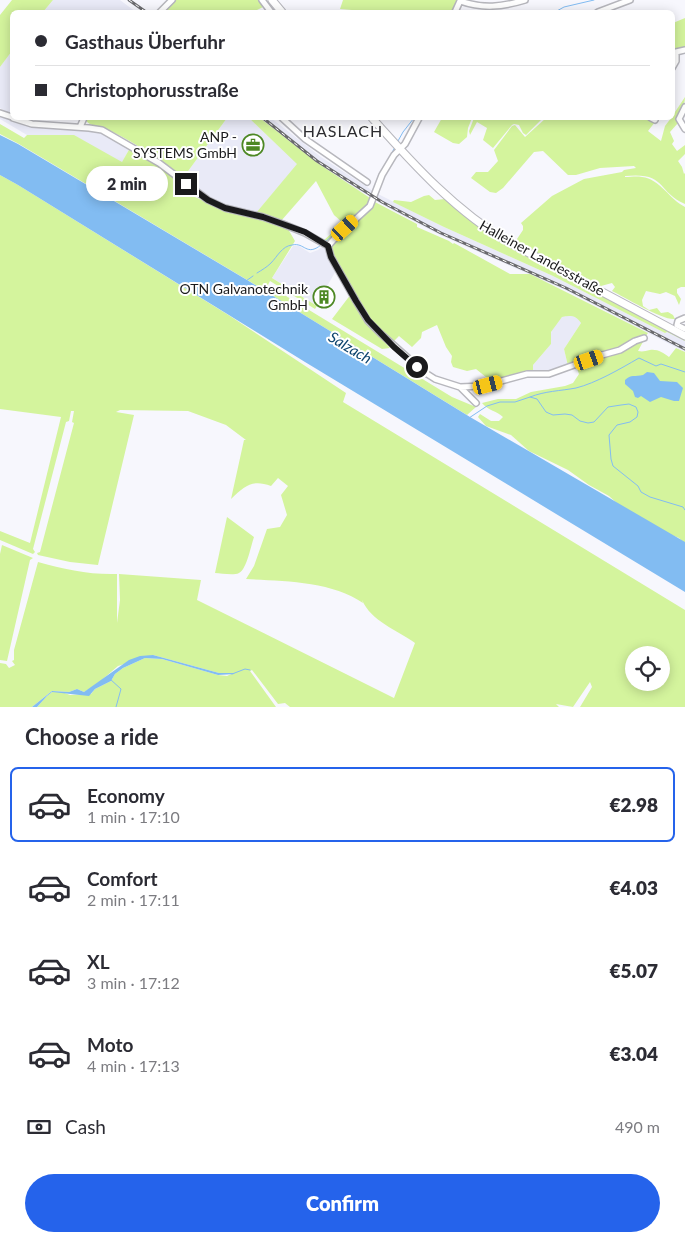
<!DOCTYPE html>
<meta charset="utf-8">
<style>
body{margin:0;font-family:Lato,sans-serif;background:#f7f7f7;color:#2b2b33;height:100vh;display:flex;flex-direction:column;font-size:19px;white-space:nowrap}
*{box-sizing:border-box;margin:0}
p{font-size:16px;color:#7c7c81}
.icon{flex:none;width:28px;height:28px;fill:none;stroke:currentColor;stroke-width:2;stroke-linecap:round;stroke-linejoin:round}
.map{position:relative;height:707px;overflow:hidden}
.drawer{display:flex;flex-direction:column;background:#fff;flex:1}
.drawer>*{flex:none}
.top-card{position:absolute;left:10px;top:10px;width:665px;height:110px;border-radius:8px;box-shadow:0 2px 12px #0003;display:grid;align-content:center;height:110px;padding:0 25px;background:#fff}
.buttons{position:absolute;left:625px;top:646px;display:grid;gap:10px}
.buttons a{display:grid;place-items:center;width:45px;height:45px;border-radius:50%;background:#fff;box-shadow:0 2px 12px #0003;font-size:25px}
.end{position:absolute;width:22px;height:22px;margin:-11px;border:6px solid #1a1a1c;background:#fff;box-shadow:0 0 0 2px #fff}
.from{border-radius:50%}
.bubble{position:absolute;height:35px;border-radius:18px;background:#fff;box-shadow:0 2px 12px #0003;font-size:16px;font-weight:800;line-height:35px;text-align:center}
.car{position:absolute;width:15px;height:30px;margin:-15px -8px;border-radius:6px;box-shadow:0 0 4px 1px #0007;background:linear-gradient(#f5c518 24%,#345 0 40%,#f5c518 0 76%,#345 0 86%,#f5c518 0)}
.top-card b{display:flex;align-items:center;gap:18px;height:48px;font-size:19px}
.top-card b+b{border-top:1px solid #e1e1e2}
.top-card i{width:12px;height:12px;background:#2b2b33}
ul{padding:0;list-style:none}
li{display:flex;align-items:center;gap:15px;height:75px;margin:0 10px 8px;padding:0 15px;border:2px solid transparent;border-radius:8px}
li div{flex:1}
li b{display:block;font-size:19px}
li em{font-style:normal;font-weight:800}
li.active{border-color:#2563eb}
li>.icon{width:45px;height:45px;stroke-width:1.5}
h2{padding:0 25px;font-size:22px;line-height:60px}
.pay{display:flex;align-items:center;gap:12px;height:55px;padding:0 25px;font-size:19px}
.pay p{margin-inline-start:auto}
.primary-button{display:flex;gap:10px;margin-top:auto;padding:10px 25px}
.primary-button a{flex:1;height:58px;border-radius:30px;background:#2563eb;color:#fff;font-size:20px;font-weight:800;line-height:58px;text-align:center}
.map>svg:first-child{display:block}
</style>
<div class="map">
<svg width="685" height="707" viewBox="0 0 685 707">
<rect width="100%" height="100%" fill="#f7f7fd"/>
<path fill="#e9eaf7" d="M53 0H120L136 12H43Z
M12 51V115L0 108V67Z
M0 115 31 126 97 131 130 148 110 184 67 135H27L0 119Z
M227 118H249L298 164 256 213 222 204 203 195 183 178Z
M260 118H271L321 157 376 193 444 227 553 276 665 333 667 332 685 341V352L565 290 440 235 392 210 332 174Z
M293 246H299L310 253 318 250 323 246 337 269 316 305 272 278Z
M571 315 579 319 581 323 564 349 568 366 548 373H533V365L551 344 550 338 552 329 562 317Z"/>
<path fill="#d4f49d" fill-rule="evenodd" d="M12 0H53L43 12H12V51L0 67V15Z
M176 0H258L263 7 253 12H165Z
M343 0H459L454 12H361L364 11 340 9Z
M685 18V48L674 50 675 62 673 67V23Z
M685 97C685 108 678 112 678 123L670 132 674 141 672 144 677 151 685 145V154L678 161 682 167 684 174 685 173V204C656 191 667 172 625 176V177C631 177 636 176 642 177 660 179 669 199 685 207V287H681L677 289V293L681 299 679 305 675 296 666 292 660 294 646 291 642 300 643 306 649 310 657 308 661 313 668 312 673 315 675 319C664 321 624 297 612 291L615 287 612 283 601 286 517 242V239L523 230V226L521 223 552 196 584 179 622 172 624 170 636 168 634 166 600 168 576 175H568L543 151 534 152 503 188 496 193 490 192 471 178 476 172H488L498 161 494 150 512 126 515 125 525 137 546 118H649L655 122 648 131 661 141 665 126 671 118H672L673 115Z
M87 118H227L183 178C162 162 132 140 108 130 100 126 92 127 86 121Z
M249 118H260L316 162 370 198C364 214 340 231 327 243L323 241 343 223 334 215 316 181 281 221 256 213 297 164Z
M442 118H472L468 128 467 137 459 144 453 143 434 132Z
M474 118H543L526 135 523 133 519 125 514 124 512 125 493 148 483 140 487 128 477 122 470 135 469 131Z
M0 124 24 138 27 135H74L122 162 130 148 169 174 195 197 224 210 263 219 288 229 295 241 272 278 317 306 315 309 270 281 268 285 452 397 476 407 467 415 244 278 19 144 0 134Z
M0 175 18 185 230 316 346 393 343 402 685 610V707H580L592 687 590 682 573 707 556 704 559 707H290L285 703 278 704 252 670 250 671 276 707H37L47 696 52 692H62L70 695 91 694 95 689 111 681 115 674 123 668 145 658 162 659 218 675 227 676 233 673H219L153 655 118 666 96 685 84 692 77 689 69 692 52 691 32 707H0V663L6 664 9 668 15 665 12 661 14 660V650L38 562C64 569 90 575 117 574V623L120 600 119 574 201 580 197 600 394 698 415 643C397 630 371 621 362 600L363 603C332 581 283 581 246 579L254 566 267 529 280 527 287 515 281 495 288 486 278 478 271 486C252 479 245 486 231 499L244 440H246L226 425 188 411 120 410 116 412 134 415 98 565 70 562 38 555 37 553 40 552 74 423 72 422 74 411H71L69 421 66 422 33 549 35 552 33 554 0 540V531L30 543 61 417 0 409ZM634 655H661V682H634Z
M429 195 435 200 445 199 470 220 685 339V341L667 332 665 333 553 276 444 227 393 202 394 200 411 202 424 196Z
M373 201 417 224V227L449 241 453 244 454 243 510 274H530L648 333 645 337 620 349 568 366 564 349 581 323C576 315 570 315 562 317L551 332V344L533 365V373L492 382 476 369 467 371 453 367 451 362 452 356 446 347 437 325 422 332 421 338 412 347 399 336 392 343 379 330 360 306 330 248 331 246Z
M351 294 366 320 390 348 382 349 332 319Z
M645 338 638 351C643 352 645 351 650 350 658 349 663 353 669 357L676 348 685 352V544L679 538 669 534 619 505 609 496 589 485 568 470 529 451 511 435 486 426 478 417 480 414 491 421H499L503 417C497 411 487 410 482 403L498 399H516L531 392 565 386 573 383 579 374 576 366Z
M227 517 254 537C251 545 247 569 239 573 233 576 221 573 215 573Z
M2 545 33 558 30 560 7 661 0 660V554Z"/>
<path fill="#82bcf2" d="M0 135 18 144 247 280 470 417 685 542V592L305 362 18 185 0 175Z
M647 372 654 373 660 381 677 382 683 388 679 401H674L661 397 650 402 641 396 638 398 635 397 633 391 625 384V380C631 374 635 377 643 375Z
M153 655 219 673H233L235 674 218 675 162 659 145 658 123 668 115 674 111 681 95 689 89 696 52 692 47 696 37 707H32L52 691 69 692 77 689 84 692 129 660 140 656Z"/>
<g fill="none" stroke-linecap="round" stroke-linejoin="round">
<path stroke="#82bcf2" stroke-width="1" d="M555 12 564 7 594 0
M398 141 403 132 414 118
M385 166 395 147
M371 197 379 176
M356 214 361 210
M325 242 354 217
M257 273C262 270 267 267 271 263 277 257 282 246 292 245 305 242 306 257 321 245
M246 281 253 276
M530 397C545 391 560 391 576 388 596 383 620 369 639 358L656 366 661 364 685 372
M469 418 487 406 500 402H515L530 397 537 399 546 412 553 415 565 414 572 415 580 421 588 423 594 422 608 407 621 405 629 404 636 407 638 412 637 417 630 422 617 425 609 435 611 459 613 466 638 486 641 492 650 497 683 507 685 510
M232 674 245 669 250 670
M110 679 121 689 116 707"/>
<g stroke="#b7b7bd" stroke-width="8">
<path id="minor" d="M262 0 271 12
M160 12 172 0
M455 12 460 1C483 9 502 7 525 0
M598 12 630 0
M672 68 676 61V52L685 50
M685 107 679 119 685 129
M0 113 12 117
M13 118 32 124 89 128 102 130 159 163 208 200 225 208 263 217 283 224 305 233 328 246
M282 118 305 139 367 182
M651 118 655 120
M80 127 84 118
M328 246 331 257 356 301 368 321 380 333 424 372 435 379 460 387 476 403
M328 246 336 237 370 206 382 175 394 155 405 144 419 118
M685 318 678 321 677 325 685 329
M460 387 483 386 527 374H549L602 355 620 350 635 341 644 338"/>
</g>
<g stroke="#b7b7bd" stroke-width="9">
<path id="secondary" d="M272 0 282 12
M372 118C413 164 457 213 512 244L685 336"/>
</g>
<use href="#minor" stroke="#fff" stroke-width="5"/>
<use href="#secondary" stroke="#fff" stroke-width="7"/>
<g stroke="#6b6b6e" stroke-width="3">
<path id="rail" d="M129 0 146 12
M263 118 317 161 382 202 441 233 566 288 685 349"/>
</g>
<use href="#rail" stroke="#fff" stroke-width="1" stroke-dasharray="4" stroke-linecap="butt"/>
</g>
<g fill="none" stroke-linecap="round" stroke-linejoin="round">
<path stroke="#1a1a1c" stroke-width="6" d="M186 184 208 200 225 208 263 217 305 232 328 246 331 257 356 301 368 320 394 347 417 367"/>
</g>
<defs>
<g id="office-ring" transform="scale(1.125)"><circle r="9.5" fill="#fff" stroke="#4d8824" stroke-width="1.5"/><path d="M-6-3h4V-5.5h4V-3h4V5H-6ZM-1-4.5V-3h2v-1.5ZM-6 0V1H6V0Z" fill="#4d8824"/></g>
<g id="building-ring" transform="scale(1.125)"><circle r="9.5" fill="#fff" stroke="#4d8824" stroke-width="1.5"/><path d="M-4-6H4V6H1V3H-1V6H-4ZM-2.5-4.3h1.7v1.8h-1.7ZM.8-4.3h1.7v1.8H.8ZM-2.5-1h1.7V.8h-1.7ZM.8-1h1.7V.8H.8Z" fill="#4d8824"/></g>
</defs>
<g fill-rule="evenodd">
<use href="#office-ring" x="253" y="145"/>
<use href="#building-ring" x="324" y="297"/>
</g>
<g text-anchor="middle" stroke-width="4" stroke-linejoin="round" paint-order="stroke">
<g font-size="14" fill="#1a1a1c" stroke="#fff" text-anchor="end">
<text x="237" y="142">ANP -<tspan x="237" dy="16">SYSTEMS GmbH</tspan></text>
<text x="308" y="294">OTN Galvanotechnik<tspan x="308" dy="16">GmbH</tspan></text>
</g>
<g font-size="14" fill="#1a1a1c" stroke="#fff">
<text transform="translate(542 258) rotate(29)" y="5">Halleiner Landesstraße</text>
</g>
<g font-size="15" font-style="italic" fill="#0c436e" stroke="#fff">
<text transform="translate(350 348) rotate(31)" y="5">Salzach</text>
</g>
<g font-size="16" letter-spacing="1" fill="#2d2d31" stroke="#fff">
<text x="343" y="137">HASLACH</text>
</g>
</g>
</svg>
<div class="buttons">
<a><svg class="icon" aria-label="locate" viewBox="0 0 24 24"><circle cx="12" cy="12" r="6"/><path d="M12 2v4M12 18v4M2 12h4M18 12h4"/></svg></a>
</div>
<i class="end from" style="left:417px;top:367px"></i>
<i class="end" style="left:186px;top:184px"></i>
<div class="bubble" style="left:86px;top:166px;width:82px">2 min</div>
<i class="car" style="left:345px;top:228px;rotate:48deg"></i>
<i class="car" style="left:589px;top:360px;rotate:71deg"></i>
<i class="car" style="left:488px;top:385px;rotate:76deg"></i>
<div class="top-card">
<b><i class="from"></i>Gasthaus Überfuhr</b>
<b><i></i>Christophorusstraße</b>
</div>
</div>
<section class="drawer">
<h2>Choose a ride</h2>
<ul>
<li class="active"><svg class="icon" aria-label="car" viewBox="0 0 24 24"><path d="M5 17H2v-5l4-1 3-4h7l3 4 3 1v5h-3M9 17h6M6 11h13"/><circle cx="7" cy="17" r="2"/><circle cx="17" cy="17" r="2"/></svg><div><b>Economy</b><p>1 min · 17:10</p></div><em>€2.98</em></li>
<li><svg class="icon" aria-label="car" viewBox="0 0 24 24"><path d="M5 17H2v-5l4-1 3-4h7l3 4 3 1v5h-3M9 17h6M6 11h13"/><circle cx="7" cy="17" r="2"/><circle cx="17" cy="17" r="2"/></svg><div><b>Comfort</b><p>2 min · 17:11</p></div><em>€4.03</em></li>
<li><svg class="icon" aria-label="car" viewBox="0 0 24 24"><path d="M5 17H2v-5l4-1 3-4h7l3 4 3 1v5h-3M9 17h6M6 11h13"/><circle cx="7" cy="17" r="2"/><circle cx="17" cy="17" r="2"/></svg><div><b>XL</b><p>3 min · 17:12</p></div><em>€5.07</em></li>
<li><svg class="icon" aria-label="car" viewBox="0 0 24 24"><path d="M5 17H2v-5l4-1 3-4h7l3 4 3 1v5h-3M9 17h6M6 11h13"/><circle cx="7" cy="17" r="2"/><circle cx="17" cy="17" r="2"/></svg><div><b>Moto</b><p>4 min · 17:13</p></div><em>€3.04</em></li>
</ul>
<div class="pay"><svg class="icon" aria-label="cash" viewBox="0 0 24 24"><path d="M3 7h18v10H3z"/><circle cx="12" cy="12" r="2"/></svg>Cash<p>490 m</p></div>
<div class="primary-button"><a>Confirm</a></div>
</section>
